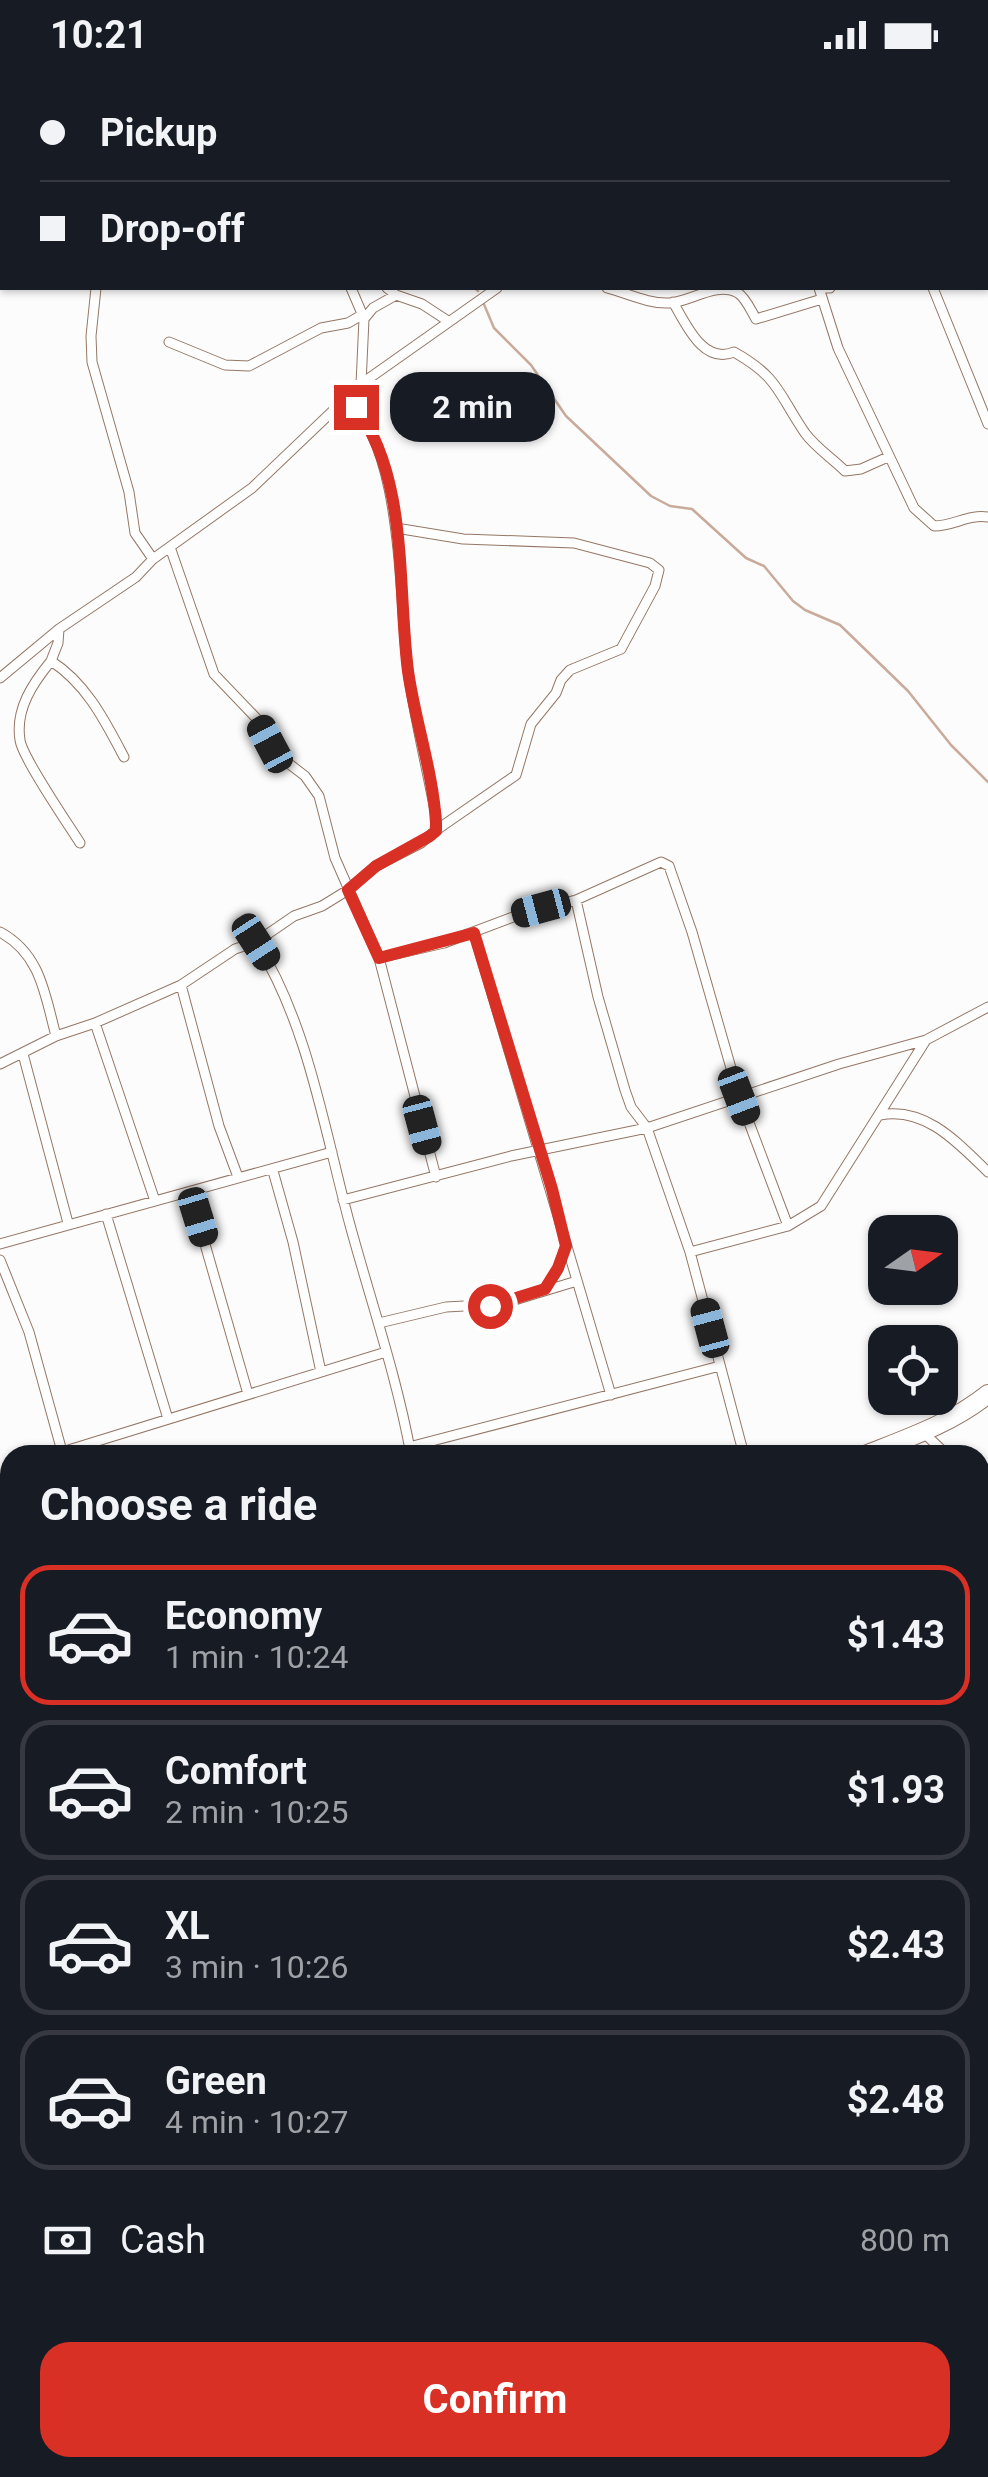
<!DOCTYPE html>
<meta charset="utf-8">
<style>
body{margin:0;font-family:Roboto,sans-serif;background:#242831;color:#f1f3f6;height:100vh;display:flex;flex-direction:column;font-size:38px;white-space:nowrap}
*{box-sizing:border-box;margin:0}
p{font-size:32px;color:#9ea1a6}
.icon{flex:none;width:55px;height:55px;fill:none;stroke:currentColor;stroke-width:2;stroke-linecap:round;stroke-linejoin:round}
.map{position:relative;flex:1;overflow:hidden}
.drawer{position:absolute;left:0px;top:1375px;width:990px;height:1032px;display:flex;flex-direction:column;background:#171b24;border-radius:30px 30px 0 0;box-shadow:0 2px 8px #0004}
.drawer>*{flex:none}
.hud{position:absolute;left:0px;top:0px;width:990px;height:220px;box-shadow:0 2px 8px #0004;display:grid;align-content:center;height:220px;padding:0 40px;background:#171b24}
.needle{width:65px;rotate:76deg}
.fabs{position:absolute;left:868px;top:1145px;display:grid;gap:20px}
.fabs a{display:grid;place-items:center;width:90px;height:90px;border-radius:20px;background:#171b24;box-shadow:0 2px 8px #0004;font-size:50px}
.end{position:absolute;width:45px;height:45px;margin:-22px;border:12px solid #d93025;background:#fff;box-shadow:0 0 0 5px #fff}
.from{border-radius:50%}
.bubble{position:absolute;height:70px;border-radius:30px;background:#171b24;box-shadow:0 2px 8px #0004;font-size:32px;font-weight:700;line-height:70px;text-align:center}
.car{position:absolute;width:30px;height:60px;margin:-30px -15px;border-radius:12px;box-shadow:0 0 8px 2px #0007;background:linear-gradient(#222 24%,#8ab4d8 0 40%,#222 0 76%,#8ab4d8 0 86%,#222 0)}
.hud b{display:flex;align-items:center;gap:35px;height:95px;font-size:38px}
.hud b+b{border-top:2px solid #363941}
.hud i{width:25px;height:25px;background:#f1f3f6}
ul{padding:0;list-style:none}
li{display:flex;align-items:center;gap:30px;height:140px;margin:0 20px 15px;padding:0 20px;border:5px solid #363941;border-radius:30px}
li div{flex:1}
li b{display:block;font-size:38px}
li em{font-style:normal;font-weight:700}
li.current{border-color:#d93025}
li>.icon{width:90px;height:90px;stroke-width:1.5}
h2{padding:0 40px;font-size:45px;line-height:120px}
.pay{display:flex;align-items:center;gap:25px;height:110px;padding:0 40px;font-size:38px}
.pay p{margin-inline-start:auto}
.primary-button{display:flex;gap:20px;margin-top:auto;padding:20px 40px}
.primary-button a{flex:1;height:115px;border-radius:30px;background:#d93025;color:#fff;font-size:40px;font-weight:700;line-height:115px;text-align:center}
.status{display:flex;justify-content:space-between;align-items:center;height:70px;padding:0 50px;background:#171b24;direction:ltr}
.status svg{height:28px;fill:currentColor}
.map>svg:first-child{display:block}
</style>
<div class="status"><b>10:21</b><svg viewBox="0 0 49 12"><path d="M0 12V9h3v3zM5 12V6h3v6zM10 12V3h3v9zM15 12V0h3v12zM26 1h20v11H26zM47 4h2v5h-2z"/></svg></div>
<div class="map">
<svg width="988" height="2407" viewBox="0 0 988 2407">
<rect width="100%" height="100%" fill="#fcfcfc"/>
<path fill="#fcece2" d="M3 1659 10 1688V1786L0 1788V1660Z"/>
<path fill="#dfc1af" d="M0 2240H10V2327H0Z"/>
<g fill="none" stroke-linecap="round" stroke-linejoin="round">
<path stroke="#c8ab9a" stroke-width="2.5" d="M0 49 2 48
M475 218 478 221
M483 232 494 258 531 295 566 346 651 426 670 436 692 439 746 488 764 496 793 531 805 540 840 555 908 621 951 675 988 712"/>
<g stroke="#957765" stroke-width="11">
<path id="street" d="M602 0 603 2
M731 0V2
M967 0 968 2
M401 2 403 0
M768 2 772 0
M988 35V36
M0 153 2 152
M96 218 91 266 92 292 129 422 135 463 153 489
M351 218 363 246
M387 218 396 225 422 234 448 251
M607 218C627 223 648 234 669 233 690 232 717 211 738 223 746 228 751 241 756 249L822 229
M819 218 838 278 914 438 934 456C954 456 968 444 988 447
M826 218H830
M933 218 988 354
M673 232C686 254 703 295 734 282 780 308 778 324 805 363 816 378 832 388 845 401L861 399 888 387
M169 272 225 295 249 296 321 258 348 253 362 245
M361 314 364 249 373 238 396 225
M396 458 463 469 574 473 650 493 659 500 655 516 621 579 570 600 561 610 556 623 531 654 516 705 435 761
M170 477 214 604 258 650 275 683 305 706 319 726 335 788 379 888 436 1107
M59 559 58 573 51 591C86 613 105 651 124 687
M51 591C33 613 15 639 20 670 22 687 68 754 80 773
M0 608 59 559 136 507 153 489 252 418 361 314 497 218
M576 830 598 927 625 1020 631 1037 647 1058 690 1182
M0 862C41 884 45 925 56 966
M474 863 611 1325
M256 872C308 953 325 1063 350 1155 371 1232 397 1307 411 1385
M379 888 444 873 521 844 576 830 661 792 669 796 692 862 739 1026 788 1156
M181 915 219 1056 238 1107
M95 953 155 1131
M23 984 68 1153
M0 994 56 966 95 953 181 915 235 879 256 872 294 846 322 836 348 820 376 796 421 773 435 761 436 746C427 698 415 650 408 601 399 535 404 368 344 330
M880 1045C925 1036 958 1073 988 1102
M273 1101 293 1172 321 1302
M190 1122 248 1324
M343 1130 511 1086 647 1058 839 994 926 970 988 937
M106 1144 168 1349
M0 1174 332 1082
M0 1190 29 1262 63 1385
M546 1218 558 1199 565 1178
M379 1253 446 1237 501 1234 577 1211
M924 1363 947 1385
M409 1377 720 1296
M62 1382 386 1282
M744 1385 690 1182 788 1156 821 1136 926 970
M980 1413 988 1419
M0 1520 10 1552
M0 1647 10 1683
M980 1665 988 1667
M980 1943 988 1949
M980 2233 988 2218
M436 2398H445
M954 2398 958 2407
M415 2407 419 2398"/>
</g>
<g stroke="#957765" stroke-width="16">
<path id="secondary" d="M207 2398 208 2407"/>
</g>
<g stroke="#957765" stroke-width="20">
<path id="highway" d="M865 1385C908 1368 952 1353 988 1324
M0 1635 10 1633"/>
</g>
<use href="#street" stroke="#fff" stroke-width="9"/>
<use href="#secondary" stroke="#fff" stroke-width="14"/>
<use href="#highway" stroke="#fff" stroke-width="18"/>
</g>
<g fill="none" stroke-linecap="round" stroke-linejoin="round">
<path stroke="#d93025" stroke-width="12" d="M356 337C409 410 397 516 408 601 415 651 433 702 436 753V761L430 766 376 796 348 820 379 888 474 863 552 1119 566 1176 558 1198 545 1219 490 1236"/>
</g>
</svg>
<div class="fabs">
<a><svg class="needle" viewBox="-14 -14 28 28"><path d="M0-13l5 13h-10z" fill="#e53935"/><path d="M0 13l5-13h-10z" fill="#9ea1a6"/></svg></a>
<a><svg class="icon" aria-label="locate" viewBox="0 0 24 24"><circle cx="12" cy="12" r="6"/><path d="M12 2v4M12 18v4M2 12h4M18 12h4"/></svg></a>
</div>
<i class="end from" style="left:490px;top:1236px"></i>
<i class="end" style="left:356px;top:337px"></i>
<div class="bubble" style="left:390px;top:302px;width:165px">2 min</div>
<i class="car" style="left:270px;top:674px;rotate:332deg"></i>
<i class="car" style="left:541px;top:838px;rotate:255deg"></i>
<i class="car" style="left:256px;top:872px;rotate:147deg"></i>
<i class="car" style="left:739px;top:1026px;rotate:159deg"></i>
<i class="car" style="left:422px;top:1055px;rotate:165deg"></i>
<i class="car" style="left:198px;top:1147px;rotate:163deg"></i>
<i class="car" style="left:710px;top:1258px;rotate:345deg"></i>
<div class="hud">
<b><i class="from"></i>Pickup</b>
<b><i></i>Drop-off</b>
</div>
<section class="drawer">
<h2>Choose a ride</h2>
<ul>
<li class="current"><svg class="icon" aria-label="car" viewBox="0 0 24 24"><path d="M5 17H2v-5l4-1 3-4h7l3 4 3 1v5h-3M9 17h6M6 11h13"/><circle cx="7" cy="17" r="2"/><circle cx="17" cy="17" r="2"/></svg><div><b>Economy</b><p>1 min · 10:24</p></div><em>$1.43</em></li>
<li><svg class="icon" aria-label="car" viewBox="0 0 24 24"><path d="M5 17H2v-5l4-1 3-4h7l3 4 3 1v5h-3M9 17h6M6 11h13"/><circle cx="7" cy="17" r="2"/><circle cx="17" cy="17" r="2"/></svg><div><b>Comfort</b><p>2 min · 10:25</p></div><em>$1.93</em></li>
<li><svg class="icon" aria-label="car" viewBox="0 0 24 24"><path d="M5 17H2v-5l4-1 3-4h7l3 4 3 1v5h-3M9 17h6M6 11h13"/><circle cx="7" cy="17" r="2"/><circle cx="17" cy="17" r="2"/></svg><div><b>XL</b><p>3 min · 10:26</p></div><em>$2.43</em></li>
<li><svg class="icon" aria-label="car" viewBox="0 0 24 24"><path d="M5 17H2v-5l4-1 3-4h7l3 4 3 1v5h-3M9 17h6M6 11h13"/><circle cx="7" cy="17" r="2"/><circle cx="17" cy="17" r="2"/></svg><div><b>Green</b><p>4 min · 10:27</p></div><em>$2.48</em></li>
</ul>
<div class="pay"><svg class="icon" aria-label="cash" viewBox="0 0 24 24"><path d="M3 7h18v10H3z"/><circle cx="12" cy="12" r="2"/></svg>Cash<p>800 m</p></div>
<div class="primary-button"><a>Confirm</a></div>
</section>
</div>
